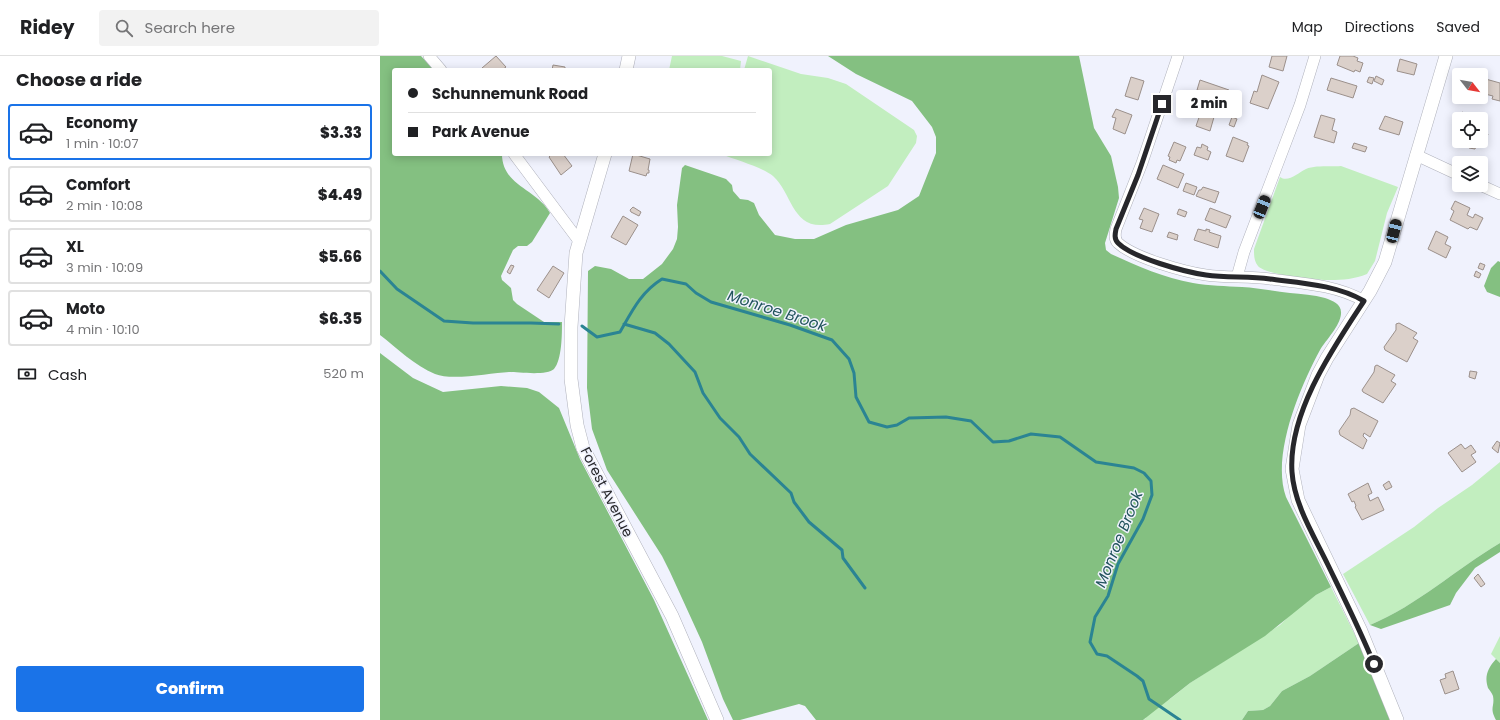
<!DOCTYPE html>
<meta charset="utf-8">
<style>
body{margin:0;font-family:Poppins,sans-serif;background:#f2f2f2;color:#202124;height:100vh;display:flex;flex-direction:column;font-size:15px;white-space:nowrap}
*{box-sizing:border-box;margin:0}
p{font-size:13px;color:#757577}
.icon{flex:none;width:22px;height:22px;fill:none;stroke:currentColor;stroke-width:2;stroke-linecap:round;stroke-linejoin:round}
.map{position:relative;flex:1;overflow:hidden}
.drawer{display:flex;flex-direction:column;background:#fff;width:380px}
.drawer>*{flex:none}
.guide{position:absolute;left:12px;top:12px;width:380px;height:88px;border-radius:4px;box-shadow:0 2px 10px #0003;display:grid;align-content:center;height:88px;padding:0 16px;background:#fff}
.needle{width:26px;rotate:121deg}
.tools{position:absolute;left:1072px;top:12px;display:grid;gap:8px}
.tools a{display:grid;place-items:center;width:36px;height:36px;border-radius:4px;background:#fff;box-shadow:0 2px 10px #0003;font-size:20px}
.end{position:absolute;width:18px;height:18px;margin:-9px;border:5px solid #27272b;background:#fff;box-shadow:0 0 0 2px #fff}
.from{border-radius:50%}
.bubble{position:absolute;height:28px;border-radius:4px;background:#fff;box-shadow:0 2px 10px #0003;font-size:13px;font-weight:800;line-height:28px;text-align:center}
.car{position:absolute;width:12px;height:24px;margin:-12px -6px;border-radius:5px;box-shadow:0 0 3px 1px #0007;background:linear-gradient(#222 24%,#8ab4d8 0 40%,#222 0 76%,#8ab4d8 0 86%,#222 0)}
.guide b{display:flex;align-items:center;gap:14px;height:38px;font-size:15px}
.guide b+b{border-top:1px solid #e0e0e0}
.guide i{width:10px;height:10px;background:#202124}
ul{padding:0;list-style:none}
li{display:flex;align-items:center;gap:12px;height:56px;margin:0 8px 6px;padding:0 8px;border:2px solid #e0e0e0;border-radius:4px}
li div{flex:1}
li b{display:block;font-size:15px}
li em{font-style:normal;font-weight:800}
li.active{border-color:#1a73e8}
li>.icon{width:36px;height:36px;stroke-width:1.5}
h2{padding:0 16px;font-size:18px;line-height:48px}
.pay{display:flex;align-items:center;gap:10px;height:44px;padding:0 16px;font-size:15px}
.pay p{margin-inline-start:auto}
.cta{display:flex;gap:8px;margin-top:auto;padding:8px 16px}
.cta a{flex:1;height:46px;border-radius:4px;background:#1a73e8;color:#fff;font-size:16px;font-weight:800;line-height:46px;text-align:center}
header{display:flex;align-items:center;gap:24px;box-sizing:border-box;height:56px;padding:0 20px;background:#fff;border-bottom:1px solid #e0e0e0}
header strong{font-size:19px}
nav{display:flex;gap:22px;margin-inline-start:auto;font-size:14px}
.search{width:280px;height:36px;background:#f2f2f2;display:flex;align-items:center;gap:10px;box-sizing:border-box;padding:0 14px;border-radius:4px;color:#757577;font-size:15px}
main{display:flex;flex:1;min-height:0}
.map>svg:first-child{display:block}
</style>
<header>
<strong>Ridey</strong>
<div class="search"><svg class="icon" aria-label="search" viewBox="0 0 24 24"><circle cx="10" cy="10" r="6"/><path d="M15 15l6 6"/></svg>Search here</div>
<nav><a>Map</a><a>Directions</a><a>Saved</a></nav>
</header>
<main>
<section class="drawer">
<h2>Choose a ride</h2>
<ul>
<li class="active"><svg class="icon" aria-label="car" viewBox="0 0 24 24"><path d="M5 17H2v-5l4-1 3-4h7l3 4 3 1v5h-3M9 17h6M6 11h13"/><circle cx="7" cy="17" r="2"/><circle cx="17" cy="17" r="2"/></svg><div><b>Economy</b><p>1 min · 10:07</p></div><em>$3.33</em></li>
<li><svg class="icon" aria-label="car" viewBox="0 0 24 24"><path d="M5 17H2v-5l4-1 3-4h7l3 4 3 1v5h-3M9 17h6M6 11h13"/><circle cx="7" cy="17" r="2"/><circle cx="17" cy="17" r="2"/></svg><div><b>Comfort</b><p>2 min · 10:08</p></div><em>$4.49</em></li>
<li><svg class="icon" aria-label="car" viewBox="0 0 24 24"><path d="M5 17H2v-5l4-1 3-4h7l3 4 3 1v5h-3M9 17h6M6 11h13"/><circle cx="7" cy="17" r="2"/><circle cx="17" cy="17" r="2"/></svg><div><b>XL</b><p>3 min · 10:09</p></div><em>$5.66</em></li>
<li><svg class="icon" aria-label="car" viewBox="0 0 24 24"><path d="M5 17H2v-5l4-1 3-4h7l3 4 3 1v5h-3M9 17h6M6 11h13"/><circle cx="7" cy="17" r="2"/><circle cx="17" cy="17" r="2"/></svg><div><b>Moto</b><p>4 min · 10:10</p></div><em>$6.35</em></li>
</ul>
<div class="pay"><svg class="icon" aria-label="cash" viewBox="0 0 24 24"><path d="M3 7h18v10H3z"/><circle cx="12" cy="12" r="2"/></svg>Cash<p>520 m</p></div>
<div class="cta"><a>Confirm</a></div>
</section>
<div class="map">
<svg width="1120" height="664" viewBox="0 0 1120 664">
<rect width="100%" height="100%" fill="#f0f2fd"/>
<path fill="#c2eebf" d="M292 0H342L361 5 360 14H289Z
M368 0 421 18 448 22 466 28 534 74 537 80 536 87 508 130 450 168C412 176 413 138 393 120 382 111 356 104 341 98H390V14H364Z
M961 110 1018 131 1007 157 995 205 987 218C975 223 963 224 950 224 938 225 886 219 878 210 874 205 874 200 874 193L900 121C908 127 918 117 926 113 935 109 951 111 961 110Z
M1120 406V487C1076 513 1038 549 990 569L963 518 1034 471 1058 452 1092 429Z
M951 531 979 587 930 620 902 635 890 650 883 654 868 655 862 664H763L766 662 765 648 790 643 810 627 900 569 913 556 936 539Z
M1120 580V607L1111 598Z"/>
<path fill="#84c081" d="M0 0H41L54 14H14V98H122C122 130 157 133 170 157L152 186 147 190H138L133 194 121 220 122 224 131 232 133 244 137 248 164 266H182C182 278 182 304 174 313 167 320 138 316 129 316 110 317 72 325 55 318 35 310 17 292 0 279Z
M448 0H699L714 72 731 100 738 131 739 142 725 187 726 194 731 198C758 210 784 222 813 227 829 230 846 230 862 231 878 232 894 235 910 237 921 238 934 239 945 242 953 245 962 248 961 258 960 270 946 284 940 294 920 331 891 399 906 441L951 531 936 539 885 580 810 627 763 664H436L425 650 419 648 360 664H353L343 643 322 586 290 516 282 500 227 414 212 373 207 332 208 215 215 210 231 213 249 223H263L282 208 293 193 297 183 298 171 297 149 302 112 305 109 346 123 352 129 353 135 360 143 368 144 374 147 379 159 395 179 415 183H434L466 169 518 154 539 140 556 97V81L552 71 532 45 476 18Z
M1118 205 1120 206V241L1107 236 1104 230 1111 212Z
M0 297 33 322 63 336 121 330 147 332 159 336 179 352 200 403 274 544 328 664H0Z
M1120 487V496L1095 512 1076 537 1070 549 1001 573 990 569C1038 549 1076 513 1120 487Z
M979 587 1010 664H862L868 655 883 654 890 650 902 635 930 620Z
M1116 603 1120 607V664H1116C1109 651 1115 651 1113 640 1112 637 1110 635 1108 632 1104 620 1108 612 1116 603Z"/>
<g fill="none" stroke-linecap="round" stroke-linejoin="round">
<path stroke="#2b8493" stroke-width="3" d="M0 215 17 233 64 265 93 267H151L179 268
M244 268 275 277 289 288 315 316 323 337 340 362 359 381 370 398 411 437 414 446 429 466 462 494 463 502 485 532
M202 270 217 281 240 276C252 255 261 236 282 223L306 228 316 237 331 246 410 269 452 284 469 303 474 317 476 341 489 366 507 371 517 369 529 362 566 361 591 365 613 386 629 385 651 378 680 381 716 406 754 412 764 417 771 425 772 439 763 463 738 508 728 540 715 561 710 586 717 598 727 600 757 620 763 625 769 643 800 664"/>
</g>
<path fill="#dbd0ca" stroke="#9b908b" d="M116 0 126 11 122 14H103L102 12Z
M892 0H907L903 15 889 11Z
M960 0H973L978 2 977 5 983 7 980 16 975 14 974 16 957 9Z
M1020 3 1037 8 1034 19 1017 15Z
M173 9 185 11V14H172Z
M882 19 899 26 888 53 870 47 874 35 877 36Z
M996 20 1004 24 1002 29 994 25Z
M751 21 764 25 758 44 745 40Z
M989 21 994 22 992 28 987 26Z
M951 22 977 30 973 42 947 34Z
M1102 22 1120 27V45L1112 43 1113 40 1101 37Z
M820 24 849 34 845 45 820 38 821 35 817 34Z
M823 50 836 54 830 75 816 70Z
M736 53 752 59 745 78 733 73 736 62 732 61Z
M1082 56 1088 59 1087 63H1079V67L1077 66Z
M941 59 955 63 952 74 957 76 954 87 934 81Z
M1005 60 1023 66 1019 79 999 73Z
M852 61 857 63 854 71 849 69Z
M1101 76 1108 78 1104 90 1097 87 1095 93 1089 92 1091 85H1101Z
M853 81 868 87 867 89 869 90 863 106 846 100Z
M794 86 806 91 800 105 797 104 796 107 789 104 790 101 788 100Z
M974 87 987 91 985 96 972 92Z
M822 88 828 91 827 94 831 96 828 104 814 99 817 91 821 92Z
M172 98H183L192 110 181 119 169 101Z
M253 98 270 103 268 114H269V117H267L266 120 249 115Z
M783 109 804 118 798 132 777 123Z
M806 127 817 131 814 139 803 135Z
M823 131 839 136 835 147 816 140 819 134H821Z
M1075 145 1090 152 1087 159 1093 162 1095 158 1103 162 1097 174 1090 171 1088 173 1070 164 1074 155 1071 153Z
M253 151 261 156 259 160 251 156 250 154Z
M764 152 779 158 772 176 760 172 763 164 759 163Z
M830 152 851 160 846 172 825 164Z
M799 153 807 156 805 161 797 158Z
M243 160 258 169 246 189 231 181Z
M818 173 826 175V173L830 174 829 176 841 180 838 192 814 184Z
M1056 175 1068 181 1065 188 1071 191 1066 202 1048 193Z
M789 176 798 179 797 184 787 181Z
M1100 207 1105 209 1103 214 1098 212Z
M131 209 134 210 130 218 127 216Z
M173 210 184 217 169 242 157 234Z
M1096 215 1101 218 1099 222 1094 220Z
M1019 267 1037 277 1033 282 1038 285 1027 306 1005 294 1004 291 1016 274V268Z
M997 309 1015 319 1011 325 1016 328 1003 347 983 336 982 334 994 316 995 310Z
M1090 315 1097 316 1095 323 1089 321Z
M974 352 998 365 990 381 984 377 983 380 987 384 983 393 960 379 959 375 970 359 971 353Z
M1117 385 1120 387 1118 397 1112 392Z
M1081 388 1085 393 1091 389 1096 396 1091 399 1096 406 1082 416 1068 397Z
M1009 425 1012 431 1006 434 1003 429Z
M988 427 992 437 988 439 990 445 998 441 1004 454 982 464 975 451 976 450 974 445 972 446 968 438Z
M1098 518 1105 528 1101 531 1094 522Z
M1073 615 1079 633 1065 638 1060 624 1066 622 1065 618Z"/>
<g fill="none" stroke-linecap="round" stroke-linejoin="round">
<g stroke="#b0b2bc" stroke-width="12">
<path id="minor" d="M49 0 61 14
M798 0 762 107 736 173C735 178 734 183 738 187 754 202 805 216 826 219 847 222 869 220 890 223 921 227 957 229 984 245
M134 98 199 185
M1036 99 1079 119
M1100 129 1120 138
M857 221 864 196 920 49 935 0"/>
</g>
<g stroke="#b0b2bc" stroke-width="14">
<path id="tertiary" d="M246 14 249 0
M225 98 196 197 191 271V323L197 369 203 392 292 560 337 664
M1017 664 980 573 918 444 912 413 919 369 938 319 947 302 990 235 1005 206 1066 0"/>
</g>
<use href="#minor" stroke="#fff" stroke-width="11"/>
<use href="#tertiary" stroke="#fff" stroke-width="13"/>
</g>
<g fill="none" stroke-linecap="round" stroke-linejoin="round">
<path stroke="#27272b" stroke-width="5" d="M782 48 758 119 736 173C735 178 734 183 738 187 753 202 805 216 826 219 847 222 869 220 890 223 921 227 957 229 984 245 953 292 908 357 912 416 914 448 934 480 948 509 964 542 980 574 994 608"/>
</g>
<g text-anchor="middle" stroke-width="3" stroke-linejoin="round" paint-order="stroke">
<g font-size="14" fill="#27272b" stroke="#f0f2fd">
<text transform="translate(227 436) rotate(63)" y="5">Forest Avenue</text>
</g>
<g font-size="15" font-style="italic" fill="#22545d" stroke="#f0f2fd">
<text transform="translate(397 255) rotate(18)" y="5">Monroe Brook</text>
<text transform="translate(739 483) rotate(-68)" y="5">Monroe Brook</text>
</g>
</g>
</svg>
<div class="tools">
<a><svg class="needle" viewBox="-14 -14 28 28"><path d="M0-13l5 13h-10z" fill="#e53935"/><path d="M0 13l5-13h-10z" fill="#757577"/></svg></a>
<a><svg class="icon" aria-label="locate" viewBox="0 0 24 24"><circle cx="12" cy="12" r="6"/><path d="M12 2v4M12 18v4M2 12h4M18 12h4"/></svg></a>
<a><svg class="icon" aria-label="layers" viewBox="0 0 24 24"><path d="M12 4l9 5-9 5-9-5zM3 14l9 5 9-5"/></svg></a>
</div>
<i class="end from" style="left:994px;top:608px"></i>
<i class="end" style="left:782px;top:48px"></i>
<div class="bubble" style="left:796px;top:34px;width:66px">2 min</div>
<i class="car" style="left:882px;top:151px;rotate:22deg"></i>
<i class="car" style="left:1014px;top:175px;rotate:14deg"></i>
<div class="guide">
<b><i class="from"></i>Schunnemunk Road</b>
<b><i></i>Park Avenue</b>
</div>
</div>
</main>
